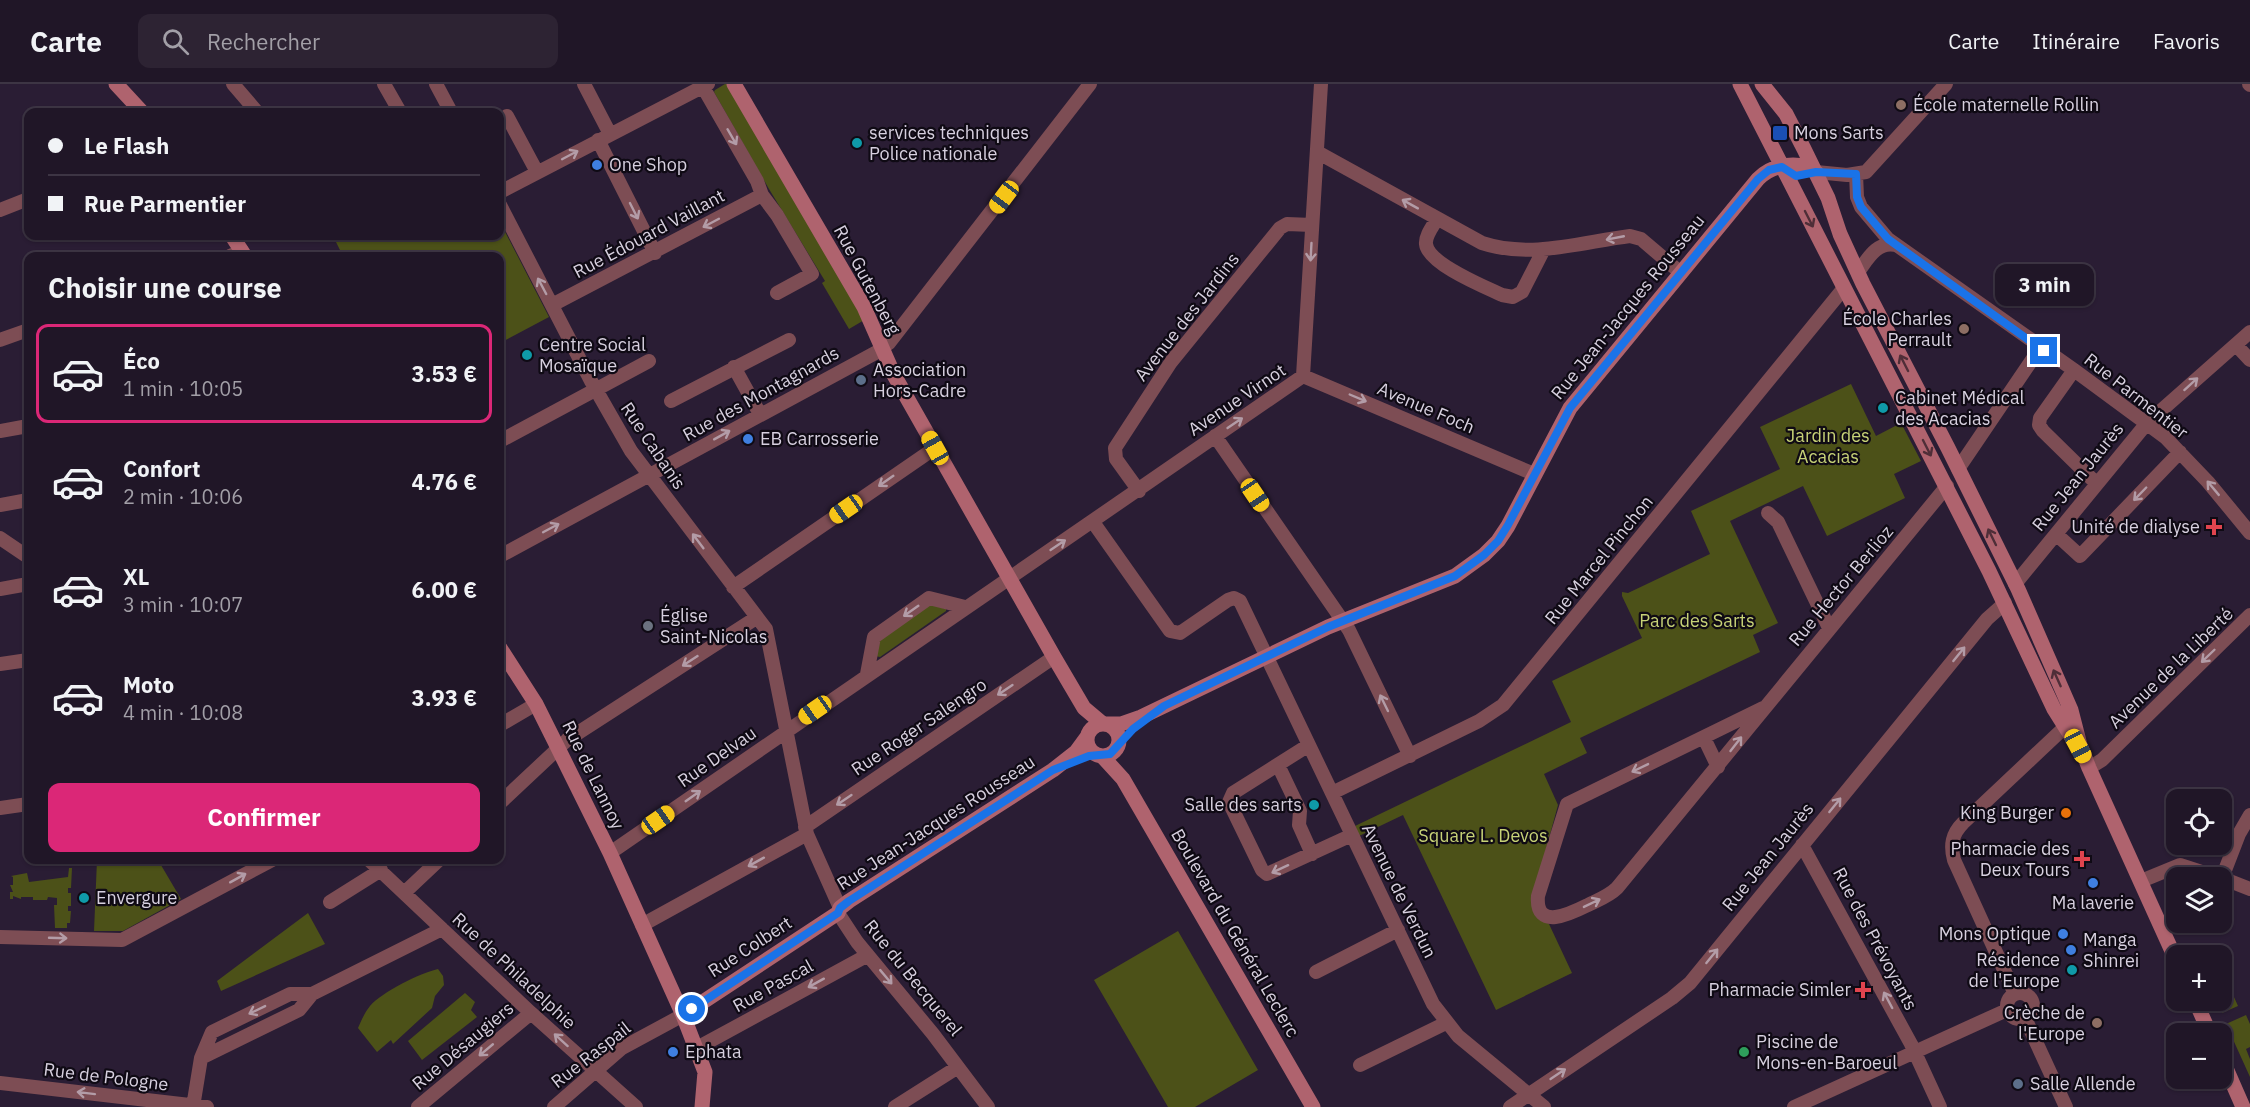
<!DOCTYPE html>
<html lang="fr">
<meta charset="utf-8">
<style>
body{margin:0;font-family:"IBM Plex Sans",sans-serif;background:#2d2333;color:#f1f3f6;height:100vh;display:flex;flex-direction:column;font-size:22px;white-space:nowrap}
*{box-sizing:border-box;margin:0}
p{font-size:20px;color:#a29fa7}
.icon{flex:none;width:33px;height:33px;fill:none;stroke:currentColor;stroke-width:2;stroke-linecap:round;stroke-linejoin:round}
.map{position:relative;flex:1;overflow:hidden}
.sheet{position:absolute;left:24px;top:168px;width:480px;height:612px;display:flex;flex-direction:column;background:#201627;border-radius:12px;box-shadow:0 2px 4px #0004,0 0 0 2px #3d3544}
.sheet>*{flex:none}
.guide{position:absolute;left:24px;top:24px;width:480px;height:132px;border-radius:12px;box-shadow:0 2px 4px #0004,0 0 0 2px #3d3544;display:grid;align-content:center;height:132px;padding:0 24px;background:#201627}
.tools{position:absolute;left:2166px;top:705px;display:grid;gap:12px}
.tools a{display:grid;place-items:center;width:66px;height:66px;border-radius:12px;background:#201627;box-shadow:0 2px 4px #0004,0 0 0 2px #3d3544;font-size:30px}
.end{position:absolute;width:27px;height:27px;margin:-14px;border:8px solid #1a73e8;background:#fff;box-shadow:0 0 0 3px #fff}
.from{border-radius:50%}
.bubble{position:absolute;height:42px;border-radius:12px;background:#201627;box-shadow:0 2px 4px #0004,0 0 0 2px #3d3544;font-size:20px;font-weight:700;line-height:42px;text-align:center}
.car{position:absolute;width:18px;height:36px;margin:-18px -9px;border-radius:8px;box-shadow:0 0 4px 2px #0007;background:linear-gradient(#f5c518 24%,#345 0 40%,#f5c518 0 76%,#345 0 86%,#f5c518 0)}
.guide b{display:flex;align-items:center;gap:21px;height:57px;font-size:22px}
.guide b+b{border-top:2px solid #3d3544}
.guide i{width:15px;height:15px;background:#f1f3f6}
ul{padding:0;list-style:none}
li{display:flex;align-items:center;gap:18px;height:99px;margin:0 12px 9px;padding:0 12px;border:3px solid transparent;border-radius:12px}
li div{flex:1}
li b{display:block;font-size:22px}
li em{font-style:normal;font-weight:700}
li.on{border-color:#db2777}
li>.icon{width:54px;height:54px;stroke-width:1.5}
h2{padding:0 24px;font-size:27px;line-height:72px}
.primary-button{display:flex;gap:12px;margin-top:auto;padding:12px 24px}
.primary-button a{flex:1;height:69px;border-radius:12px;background:#db2777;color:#fff;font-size:24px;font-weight:700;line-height:69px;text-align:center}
header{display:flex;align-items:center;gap:36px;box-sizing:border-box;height:84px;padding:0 30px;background:#201627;border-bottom:2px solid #3d3544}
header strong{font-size:28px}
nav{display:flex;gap:33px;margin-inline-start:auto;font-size:21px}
.search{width:420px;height:54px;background:#2d2333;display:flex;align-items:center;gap:15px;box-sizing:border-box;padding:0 21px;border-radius:12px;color:#a29fa7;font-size:22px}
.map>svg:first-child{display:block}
</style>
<header>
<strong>Carte</strong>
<div class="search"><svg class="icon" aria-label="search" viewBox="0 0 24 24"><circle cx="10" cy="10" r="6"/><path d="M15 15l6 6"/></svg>Rechercher</div>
<nav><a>Carte</a><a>Itinéraire</a><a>Favoris</a></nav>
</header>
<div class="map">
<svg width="2250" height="1023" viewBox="0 0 2250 1023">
<rect width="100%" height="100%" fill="#2a1d34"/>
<path fill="#4c5118" d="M725 0H728L866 235 849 245 822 199 825 197 769 105 714 8 715 6Z
M500 138 549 233 500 259V172H328L340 166 333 152H363L365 153 368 152H500Z
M1851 300 1876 352 1901 339 1921 377 1894 390 1905 414 1827 452 1803 402 1730 437 1778 539 1753 551 1760 568 1580 654 1587 669 1544 690 1558 721 1533 813 1543 837 1549 840 1572 889 1496 926 1403 731 1359 752 1355 742 1571 638 1552 597 1642 554 1622 512V508L1628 509 1710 470 1691 427 1780 385 1760 343Z
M928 520 946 525V527L880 573 875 572 878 555Z
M97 776H158L181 815 123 847H94Z
M69 784H72L71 804H68V809H71V822H68V827H71L70 839H67V844H55L54 821H57V814L48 813 47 816H33V813H21V815L13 812V815H10V808H13L10 801H13V793L11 792 27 789 29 798 68 793Z
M308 829 325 860 221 907 217 897Z
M1178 847 1258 986 1195 1023H1168L1094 896Z
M438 885 443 892 444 901 435 912 432 924 393 960 391 956 377 968 358 944C361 937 365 928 370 922 382 908 420 889 438 885Z
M2222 891 2225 893 2238 922 2222 929 2216 917 2222 916Z
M465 909 475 918 471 926 477 933 422 976 408 957Z
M2246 931 2250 940V963L2246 965 2250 975V993L2226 940Z"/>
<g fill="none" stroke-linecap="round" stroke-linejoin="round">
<path stroke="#7d4d54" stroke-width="14" d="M233 0 257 28
M384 0 400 28
M436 0 451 28
M584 0 610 50
M2249 0 2250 1
M703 3 757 97 762 111 777 131 812 190 777 209
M507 32 537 88
M598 56 655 169
M1317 68 1482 159C1531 175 1582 158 1630 152L1641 155 1681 189
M1816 88 1847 91 1866 88 1946 0
M1856 90 1857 113 1861 123 1888 155 2074 286 2165 353 2208 398 2250 449
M500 108 708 0
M500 121 591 297 631 367 766 545 807 750 840 824
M0 126 28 115
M1437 135C1433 142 1425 152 1426 160 1428 180 1485 203 1502 211L1513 213 1522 208 1544 165
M230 172 242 167
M1858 188C1867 176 1877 157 1895 161
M552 221 762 111
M0 256 28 246
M2236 261 2250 276
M734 283 760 330
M2074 286 2040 334 2039 341 2043 347 2097 400
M1303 292 1534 390
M671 317 789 256
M0 347 28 342
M1215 352 1349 546 1410 672
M500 357 649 277
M1958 385 2040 264
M1139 407 1116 375 1115 364 1171 278 1280 144 1287 140 1312 141
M0 421 28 416
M1768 429 1778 438 1829 544
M1093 438 1170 547 1180 549 1228 516 1234 514 1240 517 1433 920 1458 952 1544 1023
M2056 450 2080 472 2180 368
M0 454 28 473
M500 472 877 268 889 259 1090 0
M2015 500 2147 339 2250 248
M733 503 935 364
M0 505 28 500
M0 580 28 576
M867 590 874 553 929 514 965 523
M1763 624 1567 720 1538 812C1535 848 1572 829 1588 821 1598 816 1609 812 1617 804L1947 402
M500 641 536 620
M1704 654 1718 683
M1309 661 1233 709 1229 718 1262 786 1267 790 1352 751
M1278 681 1300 727 1299 741 1312 770
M2089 684 2102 676 2250 531
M1332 709 1479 637 1503 621 1844 204
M500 719 567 656 756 534
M0 724 28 720
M805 743 1054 573
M1802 761 1911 960 1940 1023
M610 769 1303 292 1321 0
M369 776 531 929 636 1023
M2222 794 2239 750 2250 731
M2222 794 2250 805
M2141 797 2180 781 2220 794
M404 809 439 776
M330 818 381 786
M838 829 857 858 933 950 988 1023
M642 841 807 750
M0 853 122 856 272 776
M1316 888 1398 846
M2007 922a13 13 0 1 1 26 0a13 13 0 1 1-26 0Z
M2015 910 1954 776C1950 761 1952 750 1963 739L2065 643
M2025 934 2066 1023
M697 964 868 871
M201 974 299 926 312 910 442 845
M1360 981 1446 939
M0 999 207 1023
M193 1023 201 974 212 948 290 910H312
M418 1023 531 929
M554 1023 622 964 683 931
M895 1023 958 983
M1510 1023 1672 914 1690 899 1987 535 2005 519
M1794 1023 2007 926"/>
<path stroke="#af636e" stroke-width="15" d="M116 0 142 28
M734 0 864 223 894 291 1054 573 1084 624 1103 640
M1740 0 1989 487 2054 625 2076 660
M1762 0 1786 30 1804 65 1828 114 1840 150 1863 200 1948 364 2018 505 2071 626 2080 661 2089 684 2176 876
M232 152 245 172
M500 564 536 620 554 656 610 769 683 931 705 988 702 1023
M1106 640H1121L1141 633 1328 543 1455 492 1484 471 1498 457 1508 442 1570 324 1758 95C1773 80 1799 76 1816 88
M1087 656a16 16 0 1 1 32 0a16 16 0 1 1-32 0Z
M1102 672 1123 695 1313 1023
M2195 916 2210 950
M683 931 838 829 840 824 849 817 1053 686 1076 668 1087 653
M2222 975 2243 1023"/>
</g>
<defs><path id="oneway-shaft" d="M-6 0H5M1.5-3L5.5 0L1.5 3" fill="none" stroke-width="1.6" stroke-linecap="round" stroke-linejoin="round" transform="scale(1.5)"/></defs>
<g stroke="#b39ca7">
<use href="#oneway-shaft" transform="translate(732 53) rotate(60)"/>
<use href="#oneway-shaft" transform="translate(570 71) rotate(-28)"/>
<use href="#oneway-shaft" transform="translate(1410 120) rotate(-151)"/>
<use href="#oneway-shaft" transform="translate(634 127) rotate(63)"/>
<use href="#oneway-shaft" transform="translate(711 139) rotate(152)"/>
<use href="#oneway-shaft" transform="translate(1615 154) rotate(169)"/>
<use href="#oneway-shaft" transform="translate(1311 168) rotate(93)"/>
<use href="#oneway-shaft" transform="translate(542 202) rotate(-118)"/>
<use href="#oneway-shaft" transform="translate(2191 300) rotate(-42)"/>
<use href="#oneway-shaft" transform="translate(1358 314) rotate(23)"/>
<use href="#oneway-shaft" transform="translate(1235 339) rotate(-34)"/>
<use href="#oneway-shaft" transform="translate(722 351) rotate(-29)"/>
<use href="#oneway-shaft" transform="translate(886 397) rotate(145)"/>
<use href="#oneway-shaft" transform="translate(2213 404) rotate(-130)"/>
<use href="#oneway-shaft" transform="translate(2140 410) rotate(134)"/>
<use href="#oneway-shaft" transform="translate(551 444) rotate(-28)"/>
<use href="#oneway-shaft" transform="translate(698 457) rotate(-127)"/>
<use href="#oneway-shaft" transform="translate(1058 461) rotate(-34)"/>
<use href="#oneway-shaft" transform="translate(911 527) rotate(145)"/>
<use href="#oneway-shaft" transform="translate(1959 570) rotate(-51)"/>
<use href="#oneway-shaft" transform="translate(2208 572) rotate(136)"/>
<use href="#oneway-shaft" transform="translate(690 577) rotate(147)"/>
<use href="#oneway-shaft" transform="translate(1005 606) rotate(146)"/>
<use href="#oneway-shaft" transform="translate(1384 619) rotate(-116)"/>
<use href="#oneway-shaft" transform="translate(1736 660) rotate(-52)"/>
<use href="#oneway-shaft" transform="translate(1640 684) rotate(154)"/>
<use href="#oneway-shaft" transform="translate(693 712) rotate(-35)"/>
<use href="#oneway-shaft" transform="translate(844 716) rotate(146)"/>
<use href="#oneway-shaft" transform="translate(1835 721) rotate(-51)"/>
<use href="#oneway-shaft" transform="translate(756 778) rotate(151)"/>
<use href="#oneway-shaft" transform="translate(1280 785) rotate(155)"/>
<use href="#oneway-shaft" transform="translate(238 794) rotate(-29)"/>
<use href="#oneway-shaft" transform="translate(1592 819) rotate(-26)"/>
<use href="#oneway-shaft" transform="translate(58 854) rotate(2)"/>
<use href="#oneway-shaft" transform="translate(1712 872) rotate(-51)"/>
<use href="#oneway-shaft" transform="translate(886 893) rotate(50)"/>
<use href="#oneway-shaft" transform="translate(816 899) rotate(151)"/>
<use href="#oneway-shaft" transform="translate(1888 916) rotate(-118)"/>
<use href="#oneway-shaft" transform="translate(257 926) rotate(154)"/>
<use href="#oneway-shaft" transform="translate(561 956) rotate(-138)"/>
<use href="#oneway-shaft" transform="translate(486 966) rotate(140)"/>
<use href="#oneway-shaft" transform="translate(1558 990) rotate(-34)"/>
<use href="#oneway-shaft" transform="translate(86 1009) rotate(-173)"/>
</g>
<g stroke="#4f2e38">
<use href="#oneway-shaft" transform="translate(1809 135) rotate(63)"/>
<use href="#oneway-shaft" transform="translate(1904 279) rotate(-117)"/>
<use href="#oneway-shaft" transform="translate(1927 364) rotate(63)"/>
<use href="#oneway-shaft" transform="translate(1992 453) rotate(-116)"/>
<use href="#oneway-shaft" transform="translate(2057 594) rotate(-114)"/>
</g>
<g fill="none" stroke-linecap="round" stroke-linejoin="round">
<path stroke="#1a73e8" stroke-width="8" d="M692 925 838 829 840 824 849 817 1053 686 1089 672 1110 670 1133 645 1164 622 1328 543 1455 492 1484 471 1498 457 1508 441 1570 324 1758 95 1769 86 1782 83 1796 92 1816 88 1856 90 1857 113 1861 123 1888 155 2044 267"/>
</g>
<g fill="#8d6e63" stroke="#0f0a14" stroke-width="2">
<circle cx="1901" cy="21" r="6"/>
<circle cx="1964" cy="245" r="6"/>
<circle cx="2097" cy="939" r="6"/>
</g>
<rect fill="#1a4fb4" stroke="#0f0a14" stroke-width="2" x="1772" y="41" width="16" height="16" rx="3"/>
<g fill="#0f9aa8" stroke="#0f0a14" stroke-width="2">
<circle cx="857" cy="59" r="6"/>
<circle cx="527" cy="271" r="6"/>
<circle cx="1883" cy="324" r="6"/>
<circle cx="1314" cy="721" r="6"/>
<circle cx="84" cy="814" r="6"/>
<circle cx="2072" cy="886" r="6"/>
</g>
<g fill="#3f7fe0" stroke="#0f0a14" stroke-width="2">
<circle cx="597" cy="81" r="6"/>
<circle cx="748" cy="355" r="6"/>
<circle cx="2093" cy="799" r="6"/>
<circle cx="2063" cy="850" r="6"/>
<circle cx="2071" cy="866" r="6"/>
<circle cx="673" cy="968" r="6"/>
</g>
<g fill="#5c6f8a" stroke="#0f0a14" stroke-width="2">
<circle cx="861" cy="296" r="6"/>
<circle cx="2018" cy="1000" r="6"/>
</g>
<g fill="#e0444e" stroke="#0f0a14" stroke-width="2">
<path d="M2211 434h6v6h6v6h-6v6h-6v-6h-6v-6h6z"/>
<path d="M2079 766h6v6h6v6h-6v6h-6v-6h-6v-6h6z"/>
<path d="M1860 897h6v6h6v6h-6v6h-6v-6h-6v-6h6z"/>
</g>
<circle fill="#6b7280" stroke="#0f0a14" stroke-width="2" cx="648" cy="542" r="6"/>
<circle fill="#e8710a" stroke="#0f0a14" stroke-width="2" cx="2066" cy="729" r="6"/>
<circle fill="#2e9e5b" stroke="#0f0a14" stroke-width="2" cx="1744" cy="968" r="6"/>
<g text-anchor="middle" stroke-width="4.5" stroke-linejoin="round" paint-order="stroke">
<g font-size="18" fill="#d7d0df" stroke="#0f0a14" text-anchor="start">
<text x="1913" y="27">École maternelle Rollin</text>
<text x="869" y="55">services techniques<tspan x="869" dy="21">Police nationale</tspan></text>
<text x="1794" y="55">Mons Sarts</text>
<text x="609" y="87">One Shop</text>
<text x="1952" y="241" text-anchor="end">École Charles<tspan x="1952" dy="21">Perrault</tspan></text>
<text x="539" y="267">Centre Social<tspan x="539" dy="21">Mosaïque</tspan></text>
<text x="873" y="292">Association<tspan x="873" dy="21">Hors-Cadre</tspan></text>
<text x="1895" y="320">Cabinet Médical<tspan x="1895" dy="21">des Acacias</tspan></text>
<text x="760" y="361">EB Carrosserie</text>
<text x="2200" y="449" text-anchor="end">Unité de dialyse</text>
<text x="660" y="538">Église<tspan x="660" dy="21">Saint-Nicolas</tspan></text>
<text x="1302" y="727" text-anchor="end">Salle des sarts</text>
<text x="2054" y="735" text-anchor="end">King Burger</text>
<text x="2070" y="771" text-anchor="end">Pharmacie des<tspan x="2070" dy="21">Deux Tours</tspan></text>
<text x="96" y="820">Envergure</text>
<text x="2093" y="825" text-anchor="middle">Ma laverie</text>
<text x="2051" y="856" text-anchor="end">Mons Optique</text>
<text x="2083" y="862">Manga<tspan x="2083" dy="21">Shinrei</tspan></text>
<text x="2060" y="882" text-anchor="end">Résidence<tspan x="2060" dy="21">de l'Europe</tspan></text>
<text x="1851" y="912" text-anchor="end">Pharmacie Simler</text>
<text x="2085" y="935" text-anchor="end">Crèche de<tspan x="2085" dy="21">l'Europe</tspan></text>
<text x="1756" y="964">Piscine de<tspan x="1756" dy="21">Mons-en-Baroeul</tspan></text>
<text x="685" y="974">Ephata</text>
<text x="2030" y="1006">Salle Allende</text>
</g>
<g font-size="18" fill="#d7d0df" stroke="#0f0a14">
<text transform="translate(649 150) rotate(-28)" y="6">Rue Édouard Vaillant</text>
<text transform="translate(867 196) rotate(62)" y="6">Rue Gutenberg</text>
<text transform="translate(1628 223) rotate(-51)" y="6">Rue Jean-Jacques Rousseau</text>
<text transform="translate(1187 233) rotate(-52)" y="6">Avenue des Jardins</text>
<text transform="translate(761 310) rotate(-29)" y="6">Rue des Montagnards</text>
<text transform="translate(2136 312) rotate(38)" y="6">Rue Parmentier</text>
<text transform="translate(1237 316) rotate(-34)" y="6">Avenue Virnot</text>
<text transform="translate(1426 324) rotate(23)" y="6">Avenue Foch</text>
<text transform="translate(653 362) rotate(56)" y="6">Rue Cabanis</text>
<text transform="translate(2078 393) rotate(-51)" y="6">Rue Jean Jaurès</text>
<text transform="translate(1599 476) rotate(-51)" y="6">Rue Marcel Pinchon</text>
<text transform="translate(1841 502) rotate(-50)" y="6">Rue Hector Berlioz</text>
<text transform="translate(2171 584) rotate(-44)" y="6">Avenue de la Liberté</text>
<text transform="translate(919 643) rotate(-34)" y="6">Rue Roger Salengro</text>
<text transform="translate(717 673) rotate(-35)" y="6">Rue Delvau</text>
<text transform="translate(593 691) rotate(64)" y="6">Rue de Lannoy</text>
<text transform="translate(936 739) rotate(-33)" y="6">Rue Jean-Jacques Rousseau</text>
<text transform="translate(1768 773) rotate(-51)" y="6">Rue Jean Jaurès</text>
<text transform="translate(1399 807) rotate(64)" y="6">Avenue de Verdun</text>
<text transform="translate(1235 849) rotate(60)" y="6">Boulevard du Général Leclerc</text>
<text transform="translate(1875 855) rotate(62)" y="6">Rue des Prévoyants</text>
<text transform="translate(750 863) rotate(-33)" y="6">Rue Colbert</text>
<text transform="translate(514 887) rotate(43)" y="6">Rue de Philadelphie</text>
<text transform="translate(913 894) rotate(51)" y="6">Rue du Becquerel</text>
<text transform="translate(773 902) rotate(-29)" y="6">Rue Pascal</text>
<text transform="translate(463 962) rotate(-40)" y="6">Rue Désaugiers</text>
<text transform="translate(591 971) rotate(-38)" y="6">Rue Raspail</text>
<text transform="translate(106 993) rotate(7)" y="6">Rue de Pologne</text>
</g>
<g font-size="18" fill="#c7d277" stroke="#0f0a14">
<text x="1828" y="358">Jardin des<tspan x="1828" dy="21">Acacias</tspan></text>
<text x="1697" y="543">Parc des Sarts</text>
<text x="1483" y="758">Square L. Devos</text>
</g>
</g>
</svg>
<div class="tools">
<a><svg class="icon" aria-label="locate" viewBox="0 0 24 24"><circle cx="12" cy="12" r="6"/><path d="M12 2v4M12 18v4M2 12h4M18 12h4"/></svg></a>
<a><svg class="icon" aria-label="layers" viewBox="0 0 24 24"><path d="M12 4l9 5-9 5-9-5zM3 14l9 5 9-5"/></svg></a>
<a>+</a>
<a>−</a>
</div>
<i class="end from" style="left:692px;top:925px"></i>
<i class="end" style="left:2044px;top:267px"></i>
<div class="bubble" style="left:1995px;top:180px;width:99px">3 min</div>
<i class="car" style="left:1004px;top:113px;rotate:217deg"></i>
<i class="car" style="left:935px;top:364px;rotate:331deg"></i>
<i class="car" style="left:1255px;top:411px;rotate:146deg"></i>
<i class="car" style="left:846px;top:425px;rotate:235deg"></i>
<i class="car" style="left:815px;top:626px;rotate:235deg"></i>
<i class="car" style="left:2078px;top:662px;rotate:152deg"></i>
<i class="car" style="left:658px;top:736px;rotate:55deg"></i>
<div class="guide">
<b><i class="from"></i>Le Flash</b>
<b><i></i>Rue Parmentier</b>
</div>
<section class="sheet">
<h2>Choisir une course</h2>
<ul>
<li class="on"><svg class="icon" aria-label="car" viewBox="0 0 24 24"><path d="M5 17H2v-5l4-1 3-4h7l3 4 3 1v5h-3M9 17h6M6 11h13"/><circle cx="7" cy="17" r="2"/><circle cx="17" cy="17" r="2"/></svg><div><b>Éco</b><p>1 min · 10:05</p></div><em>3.53 €</em></li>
<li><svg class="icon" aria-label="car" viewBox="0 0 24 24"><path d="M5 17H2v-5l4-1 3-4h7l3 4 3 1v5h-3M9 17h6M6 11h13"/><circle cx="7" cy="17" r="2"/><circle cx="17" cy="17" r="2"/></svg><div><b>Confort</b><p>2 min · 10:06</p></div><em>4.76 €</em></li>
<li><svg class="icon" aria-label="car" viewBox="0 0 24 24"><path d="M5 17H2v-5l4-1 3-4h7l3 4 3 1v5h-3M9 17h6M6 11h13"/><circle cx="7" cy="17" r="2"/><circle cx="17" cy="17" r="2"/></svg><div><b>XL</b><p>3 min · 10:07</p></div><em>6.00 €</em></li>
<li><svg class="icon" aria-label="car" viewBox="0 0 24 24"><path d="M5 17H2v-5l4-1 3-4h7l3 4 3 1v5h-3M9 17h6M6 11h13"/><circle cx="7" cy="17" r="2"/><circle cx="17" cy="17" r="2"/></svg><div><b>Moto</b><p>4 min · 10:08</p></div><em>3.93 €</em></li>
</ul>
<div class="primary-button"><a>Confirmer</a></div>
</section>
</div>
